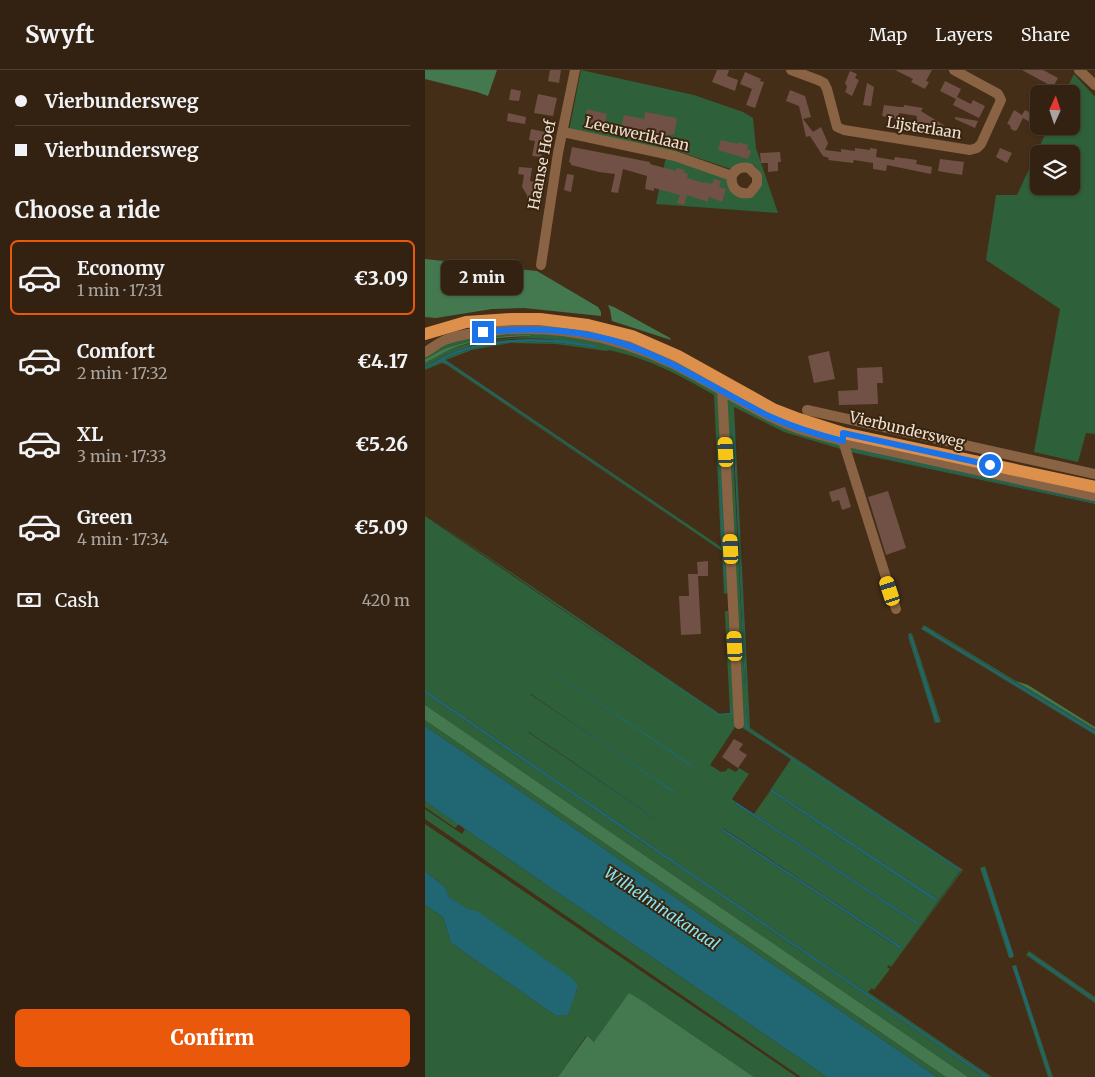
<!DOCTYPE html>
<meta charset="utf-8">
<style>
body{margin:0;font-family:Merriweather,serif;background:#3e2f20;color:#f1f3f6;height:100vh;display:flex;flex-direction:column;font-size:19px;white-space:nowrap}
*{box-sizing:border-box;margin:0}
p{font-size:16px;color:#a9a49f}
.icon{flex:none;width:28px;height:28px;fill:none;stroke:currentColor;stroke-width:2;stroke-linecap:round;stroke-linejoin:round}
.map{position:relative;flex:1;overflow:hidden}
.side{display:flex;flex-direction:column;background:#332212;width:425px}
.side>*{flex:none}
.guide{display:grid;align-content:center;height:110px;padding:0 15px;background:#332212}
.needle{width:32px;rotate:3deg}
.tools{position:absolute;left:605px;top:15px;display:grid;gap:10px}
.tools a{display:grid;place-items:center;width:50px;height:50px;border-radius:8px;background:#332212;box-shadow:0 1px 4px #0004,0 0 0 1px #4e3f32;font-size:25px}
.end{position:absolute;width:22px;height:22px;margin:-11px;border:6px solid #1a73e8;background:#fff;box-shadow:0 0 0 2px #fff}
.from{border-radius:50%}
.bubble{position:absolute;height:35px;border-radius:8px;background:#332212;box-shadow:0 1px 4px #0004,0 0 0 1px #4e3f32;font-size:16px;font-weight:800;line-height:35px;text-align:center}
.car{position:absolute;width:15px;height:30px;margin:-15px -8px;border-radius:6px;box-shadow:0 0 4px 1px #0007;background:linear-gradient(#f5c518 24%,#345 0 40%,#f5c518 0 76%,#345 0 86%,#f5c518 0)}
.guide b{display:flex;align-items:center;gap:18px;height:48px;font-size:19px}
.guide b+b{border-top:1px solid #4e3f32}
.guide i{width:12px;height:12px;background:#f1f3f6}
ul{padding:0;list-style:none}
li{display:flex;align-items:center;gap:15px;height:75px;margin:0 10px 8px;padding:0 5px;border:2px solid transparent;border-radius:8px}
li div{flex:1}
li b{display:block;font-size:19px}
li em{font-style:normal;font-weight:800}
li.current{border-color:#ea580c}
li>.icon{width:45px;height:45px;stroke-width:1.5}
h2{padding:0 15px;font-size:22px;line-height:60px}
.pay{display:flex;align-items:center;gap:12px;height:55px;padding:0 15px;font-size:19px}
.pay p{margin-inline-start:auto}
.primary-button{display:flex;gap:10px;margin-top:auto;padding:10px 15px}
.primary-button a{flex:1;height:58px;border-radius:8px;background:#ea580c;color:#fff;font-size:20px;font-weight:800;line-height:58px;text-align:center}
header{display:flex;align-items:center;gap:30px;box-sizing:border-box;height:70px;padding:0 25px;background:#332212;border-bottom:1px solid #4e3f32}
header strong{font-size:24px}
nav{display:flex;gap:28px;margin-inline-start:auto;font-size:18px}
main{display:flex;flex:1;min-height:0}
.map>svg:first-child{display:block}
</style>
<header>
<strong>Swyft</strong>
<nav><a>Map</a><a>Layers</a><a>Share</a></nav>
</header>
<main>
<section class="side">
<div class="guide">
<b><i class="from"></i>Vierbundersweg</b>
<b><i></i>Vierbundersweg</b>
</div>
<h2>Choose a ride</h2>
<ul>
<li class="current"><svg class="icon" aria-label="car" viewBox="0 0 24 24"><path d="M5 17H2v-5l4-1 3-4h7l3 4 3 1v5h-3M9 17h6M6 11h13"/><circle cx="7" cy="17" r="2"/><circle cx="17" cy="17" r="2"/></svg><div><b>Economy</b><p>1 min · 17:31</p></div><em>€3.09</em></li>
<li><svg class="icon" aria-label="car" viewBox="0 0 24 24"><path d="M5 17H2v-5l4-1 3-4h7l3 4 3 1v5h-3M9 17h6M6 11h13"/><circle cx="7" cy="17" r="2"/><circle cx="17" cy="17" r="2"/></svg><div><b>Comfort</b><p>2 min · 17:32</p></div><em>€4.17</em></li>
<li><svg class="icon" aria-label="car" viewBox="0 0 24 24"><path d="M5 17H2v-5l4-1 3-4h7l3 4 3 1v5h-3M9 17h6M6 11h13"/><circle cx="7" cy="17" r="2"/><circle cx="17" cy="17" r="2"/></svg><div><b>XL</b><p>3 min · 17:33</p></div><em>€5.26</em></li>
<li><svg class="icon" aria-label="car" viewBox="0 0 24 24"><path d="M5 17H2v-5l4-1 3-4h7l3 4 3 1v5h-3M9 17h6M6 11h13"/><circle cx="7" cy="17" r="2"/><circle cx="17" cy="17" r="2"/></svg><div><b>Green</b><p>4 min · 17:34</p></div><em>€5.09</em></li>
</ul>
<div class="pay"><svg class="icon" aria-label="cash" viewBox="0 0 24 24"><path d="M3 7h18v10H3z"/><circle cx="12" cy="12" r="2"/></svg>Cash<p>420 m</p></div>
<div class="primary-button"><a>Confirm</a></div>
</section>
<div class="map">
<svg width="670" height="1007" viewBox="0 0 670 1007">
<rect width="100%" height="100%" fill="#442e18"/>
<path fill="#2e6039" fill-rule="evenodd" d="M156 0 269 25 318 42 328 48 331 78 353 143 231 134 241 87 302 108C302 121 311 122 322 127L334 101 330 96 324 93 306 99 252 81 144 61Z
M649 4 670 27V364L661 363 653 392 609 382 635 239 561 190 571 125H592L624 56H646V24H639ZM614 84H646V116H614Z
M133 263 211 281 296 323 303 523 299 524 297 481 22 295 17 293 0 300V299L16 290 23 294 275 465 20 290 22 287C71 268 120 269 171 278 124 264 69 264 24 284 15 287 8 293 0 297V293C8 289 16 284 24 280 50 269 78 270 105 266 77 264 47 269 21 279 14 281 7 286 0 289V285L20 273 58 265ZM85 273 131 274 182 281 183 280C220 287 257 306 289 325L296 477 21 290 47 280Z
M300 325 416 373 419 380 359 362 309 337 325 658 538 800 466 897 464 895 462 897 465 899 449 920 447 918 443 922 567 1007H564L0 620V446L233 605 0 444 295 644 305 643 300 545V541H303L310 657 285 695 296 702 301 701 303 698 311 702 314 698 324 704 307 729 311 732 310 734 493 855 494 853 329 744 345 721 510 831 512 829 346 719 366 689 316 657ZM309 371 321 617 320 618 309 399ZM105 624H106L249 722ZM320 635H321L323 659 536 801 467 895 535 801 322 659ZM103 662H104L231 749 225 746ZM298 758 477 877 475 879 296 760Z
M424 377 670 428V432L429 381 651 429 670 433V434L425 382Z
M499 555 670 659V661L511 564 498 559 670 664V665L496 559Z
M486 563 488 566 516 652 510 653 484 570 483 564ZM486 564 514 651H511L484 565Z
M0 623 560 1007H543L39 662 0 635Z
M0 650 521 1007H512L0 656Z
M0 731 34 754 30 758 0 737Z
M0 739 37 764 40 759 402 1007H376L0 749Z
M0 754 372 1007H329L222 934 169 972 161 966 133 1007H0V835L18 847 26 873 133 947 134 945 140 946C146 938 146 929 152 920L147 908 24 827 20 817 0 801Z
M560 796 589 886 587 888H584L555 798Z
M604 881 670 927V929L605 884 603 885 670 931V933L601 885Z
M591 895 628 1007H623L587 896Z"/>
<path fill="#44794f" d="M0 0H72L63 26 52 22 0 9Z
M0 189 112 201 173 237 176 242V246L99 238 67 239 11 248 0 247Z
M183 235 189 237 245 268 246 270 187 251 185 240Z
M105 265V266C79 267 48 269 24 280 16 284 8 289 0 293V289C7 286 14 281 22 278 48 269 76 265 105 265Z
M591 611 603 615 670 657V659Z
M0 635 543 1007H521L0 650Z
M204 923 222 934 329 1007H133L162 966 169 972Z"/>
<path fill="#216773" d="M104 269 137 270 172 276 171 278C120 269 71 268 22 287L20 290 297 479 293 355 301 519H300L298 480 23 294 16 291 0 299V297C8 293 16 287 24 284 49 273 77 270 104 269Z
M308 356 309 357 321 618H320Z
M429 380 670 432V433L429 381Z
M0 445 292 644 305 643 306 631 307 644 292 645Z
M499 557 670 661V664L498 559Z
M486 564 514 651 511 652 484 565Z
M124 599H125L268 696 267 697Z
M0 620 564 1007H560L0 623Z
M105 624 250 722 249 723Z
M320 635H321L323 659 536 800 466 895 535 801 321 659Z
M67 638 231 749 225 746Z
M0 656 512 1007H402L40 759 0 731Z
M346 719 512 829 510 831 345 721Z
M311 732 494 853 493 855 310 734Z
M297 758 477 877 475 879 465 872 296 760Z
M559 798 588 884 587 887H585L557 799Z
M0 801 20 817 24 827 45 840 52 841 147 908 153 916 143 944 140 946 134 945 133 947 26 873 18 847 0 835Z
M604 883 670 929V931L603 885Z
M590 896H591L626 1005 625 1007 588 897Z"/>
<path fill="#715146" d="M125 0H136L134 13 123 11Z
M292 0H304L302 6 313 10 310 21 287 12Z
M470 0H507L501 11 504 12 500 19 486 12 488 9Z
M597 0H618L633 8 628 17Z
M425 1 432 4 430 8 434 10 427 26 420 22 422 17 420 13Z
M320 2 336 9 335 11 339 12 330 38 321 35 327 19 315 14Z
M520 11 536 19 531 29 515 21Z
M442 13 449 17 446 36 438 35Z
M86 19 96 21 94 31 84 30Z
M365 20 380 26 386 47 378 49 388 62 396 57 403 73 400 80 416 82V79L430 81V78L445 80V78L452 79 451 87 469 90 470 87 492 90 491 94 507 97 506 104 462 95 461 101 448 99V93L429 90 428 93 403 90 404 88 398 86 385 66 381 67 374 36 361 31Z
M113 24 132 28 128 46 109 43Z
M532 27 546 34 548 30 560 36 554 48 528 35Z
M459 35 474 37H479V35L498 38 496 41 520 56 498 53V55L491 54 492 46 474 43 473 49 457 46Z
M162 39 182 44 180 53 171 51 170 57 160 55Z
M589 40 597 45 600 40 608 44 605 52 598 48 592 60 590 61 586 59 585 55 582 54Z
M220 42 252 48 249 65 244 64 242 70 231 68 232 66 196 58 199 45 219 49Z
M83 43 101 47 100 54 82 51Z
M530 47 553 51 550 58 530 49Z
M106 59 125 63 123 73 119 72 116 87 107 86 110 71 104 70Z
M296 70 313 74 314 72 323 75 322 79 326 81 323 89 293 80Z
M147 77 225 92V94L251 101 252 98 259 100V102L263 104 262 108 279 113V112L287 114 289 109 296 111 294 117 301 119 297 132 284 127 283 132 262 125 259 135 252 133 255 125 229 118V121L220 119 222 106 198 99 193 123 186 122 190 104 174 102 146 95V93L144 92Z
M575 78 587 83 582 93 571 87Z
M355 82 356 92H353V101L343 102V93H336L335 83Z
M515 89 539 92 537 105 513 101Z
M94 97 107 98 105 111 117 113 115 130 102 128V125L97 117 99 105 93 104Z
M142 104 149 105 146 122 139 120Z
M404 281 410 309 389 313 383 286Z
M457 297 458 313H452L453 334 414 335 413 321 433 320 432 298Z
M420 417 426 437 417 440 414 430 407 432 404 422Z
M463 421 481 478 461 485 443 427Z
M283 491V506H273L276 564 256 565 254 526H264L263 504H273L272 492Z
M309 669 318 674 314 680 322 685 313 698 297 687Z"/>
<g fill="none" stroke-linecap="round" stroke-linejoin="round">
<path stroke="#896344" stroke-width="10" d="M366 0 393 10 399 13 402 19 412 57 419 60 545 80 552 78 556 74 576 30 573 24 529 0
M654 0 670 15
M138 62 250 86 307 106C305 118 313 125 325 123L332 114V106L324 98C316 96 310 99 307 106
M116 195 133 83 150 0
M0 282C8 278 15 271 23 269 39 263 59 262 76 260 145 254 213 273 273 307 303 323 332 342 364 355 381 362 400 366 418 371L670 426
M297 318 314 654
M382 340 670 404
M418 366V371L471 539"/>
<path stroke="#dc904b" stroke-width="12" d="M0 264 41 252 87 249H115L163 255 207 266 253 286 348 339 374 349 418 363 670 417"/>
</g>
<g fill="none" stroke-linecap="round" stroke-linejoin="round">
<path stroke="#1a73e8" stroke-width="6" d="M58 262C101 258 143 258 186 270 245 287 292 321 346 347 370 358 394 365 418 371V363L565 395"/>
</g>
<g text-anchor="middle" stroke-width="4" stroke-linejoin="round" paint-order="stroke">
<g font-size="15" fill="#eee0d3" stroke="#39240e">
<text transform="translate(499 58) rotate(9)" y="5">Lijsterlaan</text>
<text transform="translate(212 64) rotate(13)" y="5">Leeuweriklaan</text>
<text transform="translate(117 95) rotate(-79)" y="5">Haanse Hoef</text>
<text transform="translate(482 360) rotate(13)" y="5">Vierbundersweg</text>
</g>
<g font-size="16" font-style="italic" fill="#85e5f7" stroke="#39240e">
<text transform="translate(237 838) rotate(34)" y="6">Wilhelminakanaal</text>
</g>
</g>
</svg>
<div class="tools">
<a><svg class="needle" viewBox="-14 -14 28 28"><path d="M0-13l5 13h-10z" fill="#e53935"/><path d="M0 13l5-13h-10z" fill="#a9a49f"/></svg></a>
<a><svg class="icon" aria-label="layers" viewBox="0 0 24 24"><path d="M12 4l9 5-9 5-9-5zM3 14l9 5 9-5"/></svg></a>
</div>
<i class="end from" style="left:565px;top:395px"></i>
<i class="end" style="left:58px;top:262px"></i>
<div class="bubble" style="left:16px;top:190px;width:82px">2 min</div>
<i class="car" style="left:301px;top:382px;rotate:357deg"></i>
<i class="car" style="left:306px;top:479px;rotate:357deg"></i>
<i class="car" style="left:465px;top:521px;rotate:342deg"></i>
<i class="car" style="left:310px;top:576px;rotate:357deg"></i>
</div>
</main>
